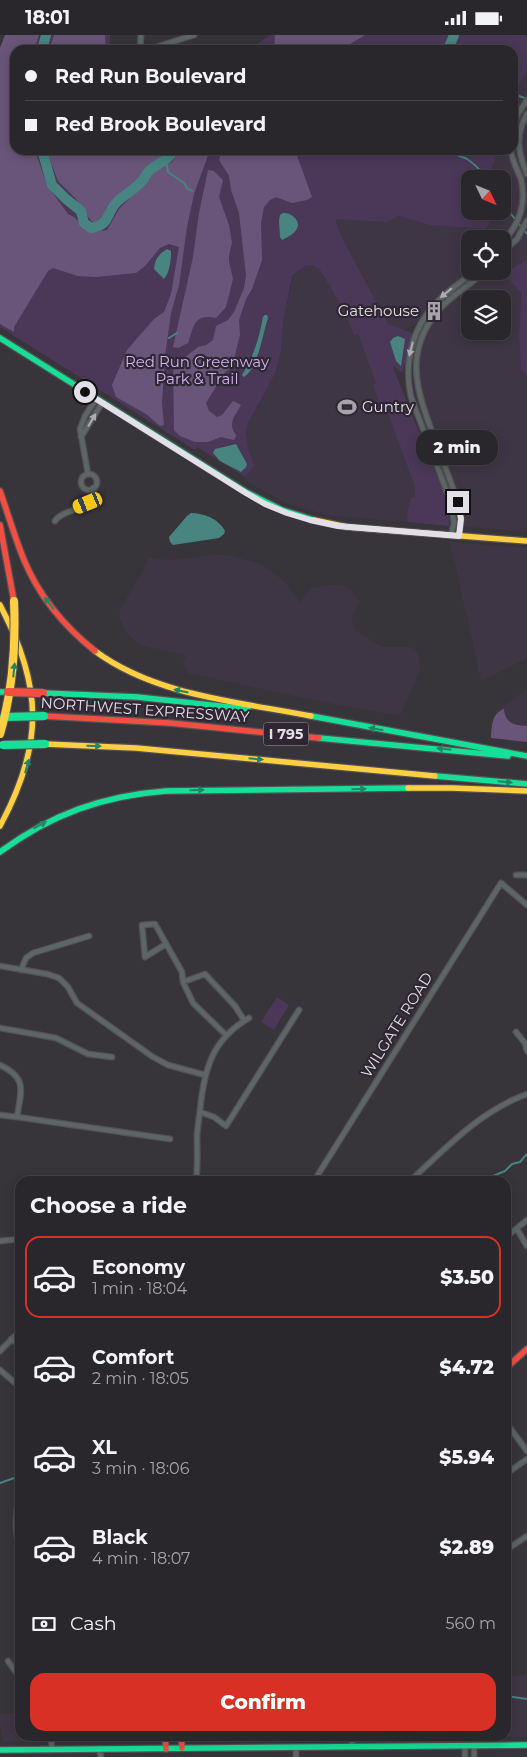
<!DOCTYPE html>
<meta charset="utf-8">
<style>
body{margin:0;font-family:Montserrat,sans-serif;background:#353338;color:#f1f3f6;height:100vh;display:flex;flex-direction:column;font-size:19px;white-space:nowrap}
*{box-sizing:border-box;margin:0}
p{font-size:16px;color:#a5a5a9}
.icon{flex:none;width:28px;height:28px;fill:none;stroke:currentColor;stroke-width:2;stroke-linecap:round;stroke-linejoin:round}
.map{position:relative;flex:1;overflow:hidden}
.sheet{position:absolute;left:15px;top:1141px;width:496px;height:565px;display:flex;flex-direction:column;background:#29272c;border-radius:15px;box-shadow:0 2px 12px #0003,0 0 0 1px #454448}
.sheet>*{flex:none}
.guide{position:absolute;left:10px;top:10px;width:508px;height:110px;border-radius:15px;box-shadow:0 2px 12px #0003,0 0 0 1px #454448;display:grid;align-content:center;height:110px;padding:0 15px;background:#29272c}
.needle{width:32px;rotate:133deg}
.controls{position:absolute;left:461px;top:135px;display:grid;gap:10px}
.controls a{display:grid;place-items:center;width:50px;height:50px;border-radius:10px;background:#29272c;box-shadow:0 2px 12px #0003,0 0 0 1px #454448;font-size:25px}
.end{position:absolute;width:22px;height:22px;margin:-11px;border:6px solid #e3dfe7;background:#111;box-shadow:0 0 0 2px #111}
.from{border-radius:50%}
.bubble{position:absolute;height:35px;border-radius:15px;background:#29272c;box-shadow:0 2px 12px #0003,0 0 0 1px #454448;font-size:16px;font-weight:800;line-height:35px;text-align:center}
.car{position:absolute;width:15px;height:30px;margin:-15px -8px;border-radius:6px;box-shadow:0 0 4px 1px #0007;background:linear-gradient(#f5c518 24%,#345 0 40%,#f5c518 0 76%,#345 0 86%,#f5c518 0)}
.guide b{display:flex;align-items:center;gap:18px;height:48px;font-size:19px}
.guide b+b{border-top:1px solid #454448}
.guide i{width:12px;height:12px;background:#f1f3f6}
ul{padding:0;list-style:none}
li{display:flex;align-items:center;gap:15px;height:82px;margin:0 10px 8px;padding:0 5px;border:2px solid transparent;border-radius:15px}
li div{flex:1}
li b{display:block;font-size:19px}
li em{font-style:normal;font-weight:800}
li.on{border-color:#d93025}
li>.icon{width:45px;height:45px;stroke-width:1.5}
h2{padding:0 15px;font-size:22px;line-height:60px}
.pay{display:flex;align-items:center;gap:12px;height:55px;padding:0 15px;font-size:19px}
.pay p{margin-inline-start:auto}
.button{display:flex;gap:10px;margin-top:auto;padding:10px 15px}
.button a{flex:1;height:58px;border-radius:15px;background:#d93025;color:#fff;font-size:20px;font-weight:800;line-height:58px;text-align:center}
.status{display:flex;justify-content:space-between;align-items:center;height:35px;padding:0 25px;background:#29272c;direction:ltr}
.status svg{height:14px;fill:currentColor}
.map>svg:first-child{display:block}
</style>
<div class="status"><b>18:01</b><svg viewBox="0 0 49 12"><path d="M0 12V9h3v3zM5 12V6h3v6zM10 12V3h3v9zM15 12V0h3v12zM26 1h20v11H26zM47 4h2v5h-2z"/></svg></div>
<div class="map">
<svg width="527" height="1722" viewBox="0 0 527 1722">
<rect width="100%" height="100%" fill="#37343a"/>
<path fill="#3f3645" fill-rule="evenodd" d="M527 36V225L504 238 521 258 519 301 521 334 527 341V497L456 491 457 483 455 467 415 361 412 337 416 311 422 295 420 287 404 295 388 290 341 201 334 183 387 187 399 181 430 190 486 194 496 176H502L503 165 512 149 491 134 499 115H512L513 60ZM470 204H502V236H470ZM470 264H502V296H470Z
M307 230H312L320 235 344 275 354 301 358 299 376 349 373 350 380 369 384 368 414 449 415 463 407 479 408 487 333 481 316 477 284 467 246 446 245 442 254 431 248 413 246 398 248 388 275 339 281 317 283 289 293 241Z
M450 507 527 513V623L481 646Z
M211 520H228L258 528 270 535 285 547 300 567 312 553 326 550H342L352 556 359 566 352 584 355 596 365 601 382 612H410L416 615 420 625V635L400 681 312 665 188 638 183 629 186 620 143 611 134 605 126 597 120 584 119 576 146 530 148 523 173 525Z
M527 654V693L512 692 495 677Z
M527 1640V1702L307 1705V1701H506V1641Z
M20 1678V1701H90L92 1705 4 1707 0 1690V1679Z
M185 1701H233V1705L188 1706 186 1705Z"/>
<path fill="#4b3859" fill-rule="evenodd" d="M6 0H110V15H15V115H499L491 134 512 149 503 165 502 144H470V176H496L486 194 430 190 399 181 387 187 335 184 341 201 388 289 412 298 403 336 400 337 394 331 393 332 449 472V491L408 487 407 479 411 463 415 462 414 449 384 368 380 370 373 350 376 348 358 299 354 301 344 275 320 235 312 230H307L299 235 292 241 283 289 281 317 275 339 248 388 246 397 248 413 254 431 245 442 197 412 195 415 0 292V11ZM236 409 247 429 244 435 238 436 215 422 221 412Z
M270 0H527V36L513 60 512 15H245L253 12Z
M527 225V341L521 334 519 301 521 258 504 238Z
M277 962 289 970 274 995 261 987Z"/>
<path fill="#695579" d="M5 0H39L34 15H15V115H33L37 121 47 150 68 179 74 182 89 196 95 197 107 195 119 174 145 148 155 135 172 127 180 115H210L194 159 187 192 179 250 171 278 165 321 162 368 164 390 160 391 146 379 116 362 112 350 127 315 154 284 164 277 171 259 179 212 169 209 160 213 145 231 136 238 96 242 78 241 53 233 48 236 14 292V297L0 289V13Z
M54 0H105L106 15H49Z
M275 0H365L340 15H274Z
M46 115H165L158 126 106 173 103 187 98 189 92 187 75 163 58 146Z
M222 115H295L312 162 307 165 292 168 276 162 270 165 264 172 261 188 262 225 252 254 246 264 239 285 240 300 235 320V330L233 332 225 337 206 368 209 376 217 382 222 380 233 366 241 370C235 381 227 388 236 400L234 405 221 402 208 407H195L180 401 174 395 173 326 184 323 198 312 206 310 213 305 216 291 228 285 234 277 244 253 246 240 239 178 231 155 229 141 219 125Z
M208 135 214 136 223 145 219 162 229 190 232 208 229 220V226L233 244 226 272 216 283C194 278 194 291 188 308L178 313 173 312 193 222 199 178Z
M504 674C505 688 514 690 527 691V707L491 703C492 691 491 679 504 674Z"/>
<path fill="#488581" d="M283 178C288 178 291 179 295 183 304 193 291 201 282 205L280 202 279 186 280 180Z
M167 214 171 216C171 225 170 237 164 244L154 234C155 224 159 219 167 214Z
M265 280H267L268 283C262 300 259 332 244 342L242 340C254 321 259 303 263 282Z
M398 301 405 304 401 331 396 326 390 307 393 303Z
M236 409 247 429 246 432 241 437 220 426 213 418 215 414Z
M191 478C204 478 219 484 225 496L224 499 219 503 173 510 170 507 169 502 187 481Z"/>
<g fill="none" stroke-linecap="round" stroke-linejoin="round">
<path stroke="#488581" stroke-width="2" d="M512 58 527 64
M449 115C455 120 460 121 467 124 475 129 482 137 488 144
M166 125 168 137 184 148 187 153 192 156
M502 164 511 179 527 199
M169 303 177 298
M489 1146 493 1141 505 1136 512 1129 520 1127 527 1119
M0 1448 17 1442
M506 1661 527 1664
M358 1703 360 1701"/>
<path stroke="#488581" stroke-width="10" d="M42 15 46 0
M450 15 449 12 454 0
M42 115 52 150 66 164 81 176 84 188 91 193C111 190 105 179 117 167 124 160 134 155 141 147 145 144 146 138 150 135 159 127 167 127 174 115"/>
<g stroke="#535055" stroke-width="7">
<path id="street" d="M140 15 141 0
M147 15 194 0
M527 79C515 99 518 118 527 139
M512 94 519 77 527 65
M502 208C519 190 527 169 521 144 517 134 512 126 511 115
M502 218 517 204 527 186
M81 402 102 368
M88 439 80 394 85 381 96 364
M81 447a8 8 0 1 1 16 0a8 8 0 1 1-16 0Z
M55 486C64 472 98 476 93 453
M451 500 454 488 451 468 411 362C403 326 413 289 441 263 451 253 464 246 474 236
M459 501 461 484 458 467C450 445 442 423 434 402 417 357 403 317 438 276 451 260 470 251 485 236
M516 840H527
M166 909 145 922 142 890 155 889 182 937 183 947 193 968 226 1000
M0 931 47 939 59 943 68 952 77 968 153 1022 168 1030 205 1040
M21 935 26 923 33 918 89 901
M183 947 205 939 235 971 244 985
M0 993 56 1003 88 1019 112 1022
M516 997 525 1008 527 1016
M0 1030C28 1043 21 1056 17 1082L170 1104
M200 1077 214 1082 226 1091 299 975
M0 1080 17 1082
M196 1146C198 1131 197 1116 197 1100 198 1089 200 1077 201 1066 206 1028 215 1003 249 983
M314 1146 501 848 527 870
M410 1146C446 1113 480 1076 527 1059
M517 1194 527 1211
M506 1202 527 1185
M0 1206 20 1204
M11 1304 20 1310
M0 1316 20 1296
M0 1335 20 1352
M510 1393 527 1416
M506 1439 527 1424
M20 1460C15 1478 14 1495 20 1514
M506 1515 527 1501
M8 1626 20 1643
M51 1701 52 1714
M351 1711 355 1701
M465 1711V1722
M296 1712V1722
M99 1714 101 1722
M474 1722V1710"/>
</g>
<g stroke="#535055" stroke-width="8">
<path id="fast" d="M0 303 246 457 282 475 314 485
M0 657H8
M43 658 137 662 248 674
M311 681 527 721
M319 703 508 721
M435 741 527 749
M0 817C52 779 102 761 166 756L408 753
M0 1715 527 1710"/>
</g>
<g stroke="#535055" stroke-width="8">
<path id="slow" d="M314 485 347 492 527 506
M0 570C43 651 44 710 0 791
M95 616C156 661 239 667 311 681
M45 709 136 713 435 741
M408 753H452L527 756"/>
</g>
<g stroke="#535055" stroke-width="8">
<path id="jam" d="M0 456C8 479 15 503 24 525 39 561 65 592 95 616
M0 490 14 566
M44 681 170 688 319 703
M506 1333 527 1314
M165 1701 166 1714
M181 1701 182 1713"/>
</g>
<use href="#street" stroke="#5d6565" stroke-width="4.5"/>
<use href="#fast" stroke="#16e098" stroke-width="5.5"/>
<use href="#slow" stroke="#ffcf43" stroke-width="5.5"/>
<use href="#jam" stroke="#f24e42" stroke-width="5.5"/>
<g stroke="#535055" stroke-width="10" stroke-linecap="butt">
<path id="fast-bridge" d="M4 682 44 681
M3 710 45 709"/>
</g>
<g stroke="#535055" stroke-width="10" stroke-linecap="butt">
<path id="slow-bridge" d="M0 699C13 655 16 612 14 566"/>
</g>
<g stroke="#535055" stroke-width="10" stroke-linecap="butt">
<path id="jam-bridge" d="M8 657 43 658"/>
</g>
<use href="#fast-bridge" stroke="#16e098" stroke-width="8"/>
<use href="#slow-bridge" stroke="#ffcf43" stroke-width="8"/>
<use href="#jam-bridge" stroke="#f24e42" stroke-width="8"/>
</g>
<defs><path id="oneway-solid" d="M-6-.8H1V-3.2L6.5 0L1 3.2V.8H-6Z" transform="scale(1.25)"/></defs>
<g fill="#adaeb3">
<use href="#oneway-solid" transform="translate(446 258) rotate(141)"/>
<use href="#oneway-solid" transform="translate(411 314) rotate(104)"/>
<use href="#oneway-solid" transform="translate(92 385) rotate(-59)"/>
</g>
<g fill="#228466">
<use href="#oneway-solid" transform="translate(49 568) rotate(-127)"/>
<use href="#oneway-solid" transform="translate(14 635) rotate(-84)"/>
<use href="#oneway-solid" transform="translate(181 656) rotate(-168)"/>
<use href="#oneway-solid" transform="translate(376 694) rotate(-170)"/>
<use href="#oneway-solid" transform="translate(94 711) rotate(2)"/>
<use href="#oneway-solid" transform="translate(444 714) rotate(-174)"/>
<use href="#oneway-solid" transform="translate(256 724) rotate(6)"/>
<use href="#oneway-solid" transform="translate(27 731) rotate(-75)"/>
<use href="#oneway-solid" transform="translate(505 747) rotate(5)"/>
<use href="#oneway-solid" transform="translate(359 754) rotate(-1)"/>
<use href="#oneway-solid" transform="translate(197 755) rotate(-1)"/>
<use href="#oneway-solid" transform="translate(40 790) rotate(-28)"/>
</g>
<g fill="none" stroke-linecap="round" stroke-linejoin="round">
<path stroke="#e3dfe7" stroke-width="6" d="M85 357 246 458 265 469 287 478 310 485 338 491 459 501 461 484 458 467"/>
</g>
<defs>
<g id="building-bare" transform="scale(1.5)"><path d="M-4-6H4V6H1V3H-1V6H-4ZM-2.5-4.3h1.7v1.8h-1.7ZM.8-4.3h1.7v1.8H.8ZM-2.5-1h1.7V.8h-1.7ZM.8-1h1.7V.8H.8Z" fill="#a7a3aa" stroke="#2e2733" stroke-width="2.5" paint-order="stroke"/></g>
<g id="stadium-bare" transform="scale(1.5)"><path d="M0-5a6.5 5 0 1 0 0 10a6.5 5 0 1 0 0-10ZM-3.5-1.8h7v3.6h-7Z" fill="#a7a3aa" stroke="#2e2733" stroke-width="2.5" paint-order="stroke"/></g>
</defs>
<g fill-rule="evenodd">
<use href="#building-bare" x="434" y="276"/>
<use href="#stadium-bare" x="347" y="372"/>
</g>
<g text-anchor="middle" stroke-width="4.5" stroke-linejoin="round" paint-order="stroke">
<rect fill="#2e2733" stroke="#ada8b1" stroke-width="1" x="263.5" y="687.5" width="45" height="23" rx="4"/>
<g font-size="14" font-weight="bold" fill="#e3dfe7">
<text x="286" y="704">I 795</text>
</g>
<g font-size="15" fill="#e3dfe7" stroke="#2e2733" text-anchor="end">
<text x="419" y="281">Gatehouse</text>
<text x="362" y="377" text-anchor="start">Guntry</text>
</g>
<g font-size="15" fill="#d5b0f2" stroke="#2e2733">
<text x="197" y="332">Red Run Greenway<tspan x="197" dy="17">Park &amp; Trail</tspan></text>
</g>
<g font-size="15" fill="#e3dfe7" stroke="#2e2733">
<text transform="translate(145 675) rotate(4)" y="5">NORTHWEST EXPRESSWAY</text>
<text transform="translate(397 990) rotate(-58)" y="5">WILGATE ROAD</text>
</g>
</g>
</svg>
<div class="controls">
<a><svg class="needle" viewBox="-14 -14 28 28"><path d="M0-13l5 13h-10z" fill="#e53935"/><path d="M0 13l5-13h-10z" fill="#a5a5a9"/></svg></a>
<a><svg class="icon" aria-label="locate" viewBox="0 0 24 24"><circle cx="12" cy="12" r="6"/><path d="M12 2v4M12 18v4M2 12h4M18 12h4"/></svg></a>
<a><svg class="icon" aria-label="layers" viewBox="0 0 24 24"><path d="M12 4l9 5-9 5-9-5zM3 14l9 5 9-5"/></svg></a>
</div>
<i class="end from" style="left:85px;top:357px"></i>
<i class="end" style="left:458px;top:467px"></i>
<div class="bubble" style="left:416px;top:395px;width:82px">2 min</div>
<i class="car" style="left:88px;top:468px;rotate:248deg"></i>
<div class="guide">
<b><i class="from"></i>Red Run Boulevard</b>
<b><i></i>Red Brook Boulevard</b>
</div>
<section class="sheet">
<h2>Choose a ride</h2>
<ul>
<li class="on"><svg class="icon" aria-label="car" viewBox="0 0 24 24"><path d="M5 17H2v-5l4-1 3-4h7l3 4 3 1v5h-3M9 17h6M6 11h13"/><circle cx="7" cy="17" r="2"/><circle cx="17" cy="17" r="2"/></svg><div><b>Economy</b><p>1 min · 18:04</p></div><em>$3.50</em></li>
<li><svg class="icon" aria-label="car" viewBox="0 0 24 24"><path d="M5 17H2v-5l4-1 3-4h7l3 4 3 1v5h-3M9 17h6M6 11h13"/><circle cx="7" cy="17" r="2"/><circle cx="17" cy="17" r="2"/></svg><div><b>Comfort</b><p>2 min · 18:05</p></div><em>$4.72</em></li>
<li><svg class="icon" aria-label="car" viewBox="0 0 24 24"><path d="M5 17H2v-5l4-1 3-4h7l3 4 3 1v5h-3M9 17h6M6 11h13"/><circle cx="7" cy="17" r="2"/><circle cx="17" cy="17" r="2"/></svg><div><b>XL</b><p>3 min · 18:06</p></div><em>$5.94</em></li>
<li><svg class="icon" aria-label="car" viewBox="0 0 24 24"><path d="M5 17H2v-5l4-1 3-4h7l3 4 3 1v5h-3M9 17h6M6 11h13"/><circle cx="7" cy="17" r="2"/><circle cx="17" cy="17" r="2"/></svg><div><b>Black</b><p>4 min · 18:07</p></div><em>$2.89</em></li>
</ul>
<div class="pay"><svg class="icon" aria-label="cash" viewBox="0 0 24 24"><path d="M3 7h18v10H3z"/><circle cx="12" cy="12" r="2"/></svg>Cash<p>560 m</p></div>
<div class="button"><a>Confirm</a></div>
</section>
</div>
